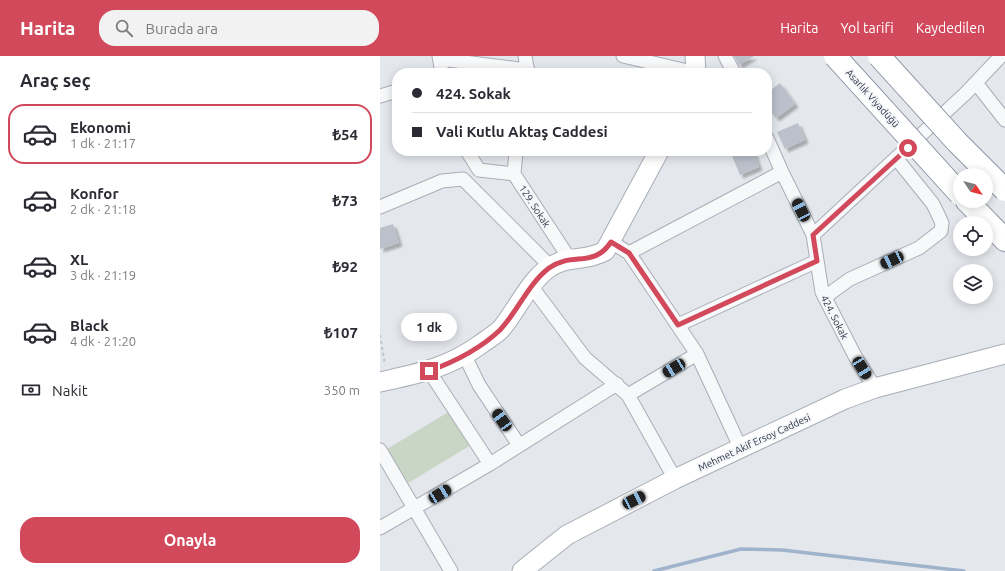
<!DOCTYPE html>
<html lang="tr">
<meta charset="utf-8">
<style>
body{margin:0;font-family:Ubuntu,sans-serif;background:#f2f2f3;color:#2b2b33;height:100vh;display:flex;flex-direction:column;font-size:15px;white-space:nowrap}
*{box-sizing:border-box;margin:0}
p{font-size:13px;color:#7c7c81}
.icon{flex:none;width:22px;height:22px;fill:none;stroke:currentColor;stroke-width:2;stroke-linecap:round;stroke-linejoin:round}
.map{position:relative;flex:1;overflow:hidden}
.details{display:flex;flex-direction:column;background:#fff;width:380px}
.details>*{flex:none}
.guide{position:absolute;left:12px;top:12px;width:380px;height:88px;border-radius:16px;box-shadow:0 2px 10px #0003;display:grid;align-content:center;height:88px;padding:0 20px;background:#fff}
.needle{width:26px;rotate:125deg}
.tools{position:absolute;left:573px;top:112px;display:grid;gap:8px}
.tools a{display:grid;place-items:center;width:40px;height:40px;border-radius:50%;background:#fff;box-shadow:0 2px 10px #0003;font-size:20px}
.end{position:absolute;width:18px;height:18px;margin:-9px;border:5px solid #d1495b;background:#fff;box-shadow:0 0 0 2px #fff}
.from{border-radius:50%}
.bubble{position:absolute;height:28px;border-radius:14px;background:#fff;box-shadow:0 2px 10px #0003;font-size:13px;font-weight:600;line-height:28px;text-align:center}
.car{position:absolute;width:12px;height:24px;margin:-12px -6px;border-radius:5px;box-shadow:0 0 3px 1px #0007;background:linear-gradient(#222 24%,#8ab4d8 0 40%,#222 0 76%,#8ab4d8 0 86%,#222 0)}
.guide b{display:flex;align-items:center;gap:14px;height:38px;font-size:15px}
.guide b+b{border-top:1px solid #e1e1e2}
.guide i{width:10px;height:10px;background:#2b2b33}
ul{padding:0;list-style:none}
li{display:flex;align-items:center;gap:12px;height:60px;margin:0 8px 6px;padding:0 12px;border:2px solid transparent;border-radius:16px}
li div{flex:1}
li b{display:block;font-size:15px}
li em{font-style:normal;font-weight:600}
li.active{border-color:#d1495b}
li>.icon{width:36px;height:36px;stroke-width:1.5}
h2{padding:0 20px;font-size:18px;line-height:48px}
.pay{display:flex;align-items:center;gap:10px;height:44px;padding:0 20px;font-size:15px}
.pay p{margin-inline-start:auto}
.action{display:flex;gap:8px;margin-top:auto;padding:8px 20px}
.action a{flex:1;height:46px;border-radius:16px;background:#d1495b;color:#fff;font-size:16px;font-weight:600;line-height:46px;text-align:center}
header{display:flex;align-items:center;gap:24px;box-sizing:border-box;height:56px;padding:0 20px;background:#d1495b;color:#fff}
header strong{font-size:19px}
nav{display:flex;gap:22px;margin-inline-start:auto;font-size:14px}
.search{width:280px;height:36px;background:#f2f2f3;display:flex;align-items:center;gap:10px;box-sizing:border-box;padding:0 14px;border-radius:16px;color:#7c7c81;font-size:15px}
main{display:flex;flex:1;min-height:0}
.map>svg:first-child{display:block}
</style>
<header>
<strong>Harita</strong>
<div class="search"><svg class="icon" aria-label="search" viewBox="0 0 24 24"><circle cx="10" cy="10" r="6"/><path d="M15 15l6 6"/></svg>Burada ara</div>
<nav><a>Harita</a><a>Yol tarifi</a><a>Kaydedilen</a></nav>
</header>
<main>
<section class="details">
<h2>Araç seç</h2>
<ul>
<li class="active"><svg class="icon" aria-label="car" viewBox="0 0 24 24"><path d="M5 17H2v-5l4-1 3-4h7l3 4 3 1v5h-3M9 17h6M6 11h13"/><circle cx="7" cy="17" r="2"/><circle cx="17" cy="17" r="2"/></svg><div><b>Ekonomi</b><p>1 dk · 21:17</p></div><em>₺54</em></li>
<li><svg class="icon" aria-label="car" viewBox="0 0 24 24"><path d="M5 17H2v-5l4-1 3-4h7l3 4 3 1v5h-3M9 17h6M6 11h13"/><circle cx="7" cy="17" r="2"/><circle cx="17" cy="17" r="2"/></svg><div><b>Konfor</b><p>2 dk · 21:18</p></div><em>₺73</em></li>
<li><svg class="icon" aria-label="car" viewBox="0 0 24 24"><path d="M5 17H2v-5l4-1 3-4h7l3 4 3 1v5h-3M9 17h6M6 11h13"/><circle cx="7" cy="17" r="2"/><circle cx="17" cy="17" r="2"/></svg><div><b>XL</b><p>3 dk · 21:19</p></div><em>₺92</em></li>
<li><svg class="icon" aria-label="car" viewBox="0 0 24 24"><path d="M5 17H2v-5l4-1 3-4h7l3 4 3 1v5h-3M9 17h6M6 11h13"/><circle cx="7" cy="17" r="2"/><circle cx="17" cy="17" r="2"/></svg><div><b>Black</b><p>4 dk · 21:20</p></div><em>₺107</em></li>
</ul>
<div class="pay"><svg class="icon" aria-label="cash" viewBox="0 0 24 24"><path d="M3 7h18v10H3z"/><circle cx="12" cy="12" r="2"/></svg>Nakit<p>350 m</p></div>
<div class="action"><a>Onayla</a></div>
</section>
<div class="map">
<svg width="625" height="515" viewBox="0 0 625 515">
<defs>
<filter id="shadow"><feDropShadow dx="3.5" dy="3.5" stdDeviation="1" flood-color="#0004"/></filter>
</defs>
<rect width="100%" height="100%" fill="#e4e7ec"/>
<path fill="#c9d6c5" d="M70 355 91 389 28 427 7 393Z"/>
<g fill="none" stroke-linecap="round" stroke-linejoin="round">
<path stroke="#9fb4cc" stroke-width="3.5" d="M274 515 361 493 402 494 584 515"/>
</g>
<path fill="#bbc0ca" filter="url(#shadow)" d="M354 0H374L359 9Z
M400 27 415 48 396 62 387 51V37Z
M418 67 425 84 405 93 397 76Z
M350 95H373L379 111 360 119Z
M13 168 19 187 0 193V172Z"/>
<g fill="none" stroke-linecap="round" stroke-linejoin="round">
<g stroke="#a9aeb7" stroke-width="15">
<path id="street" d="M59 0 62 17
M145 0 148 17
M243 0 316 17
M345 0 354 17
M60 3 148 14
M596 27 625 64
M0 40 17 35
M387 82 402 116 433 179
M87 95 99 114 134 118
M136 95 134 118 189 202
M0 151 62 125 83 123 171 211
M231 186 249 197 402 116
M249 197 317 298 361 393
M152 231 205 302 248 339 295 423
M445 241 470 223 539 192 561 175 562 167 553 148 516 102
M298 269 437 205
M85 300 99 329 139 389
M49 315 110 408
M495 332 476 302 442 236 433 179 586 37 621 0
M248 339 317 298
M0 394 71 515
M0 472 110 408 237 328"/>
</g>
<g stroke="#a9aeb7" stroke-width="21">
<path id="secondary" d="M315 0 316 17
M0 326C40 317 68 312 101 288 108 283 116 278 121 273 137 254 149 225 170 211 189 199 205 206 225 195L279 95
M142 515 187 479 295 423 465 343 495 332 625 298"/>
</g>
<g stroke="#8b94a3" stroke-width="24">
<path id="highway" d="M587 145 625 184"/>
</g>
<path stroke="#c2c5cb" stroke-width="2" stroke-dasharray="3 3" stroke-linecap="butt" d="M0 279 5 309"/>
<use href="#street" stroke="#f7f8fa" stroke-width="13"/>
<use href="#secondary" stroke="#fff" stroke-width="19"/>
<use href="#highway" stroke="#fff" stroke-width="22"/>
<g stroke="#8b94a3" stroke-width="24" stroke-linecap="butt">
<path id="highway-bridge" d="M455 0 580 138
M499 0 577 86 625 134"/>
</g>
<use href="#highway-bridge" stroke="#fff" stroke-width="22"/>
</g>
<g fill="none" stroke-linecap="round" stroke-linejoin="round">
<path stroke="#d1495b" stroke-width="5" d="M49 315C74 306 100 293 120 274 138 255 148 228 169 212 193 195 213 213 231 186L249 197 298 269 437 205 433 179 528 92"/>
</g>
<g text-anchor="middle" stroke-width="3.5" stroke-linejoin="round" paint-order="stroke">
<g font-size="10" fill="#2b3445" stroke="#f4f6f9">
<text transform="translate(493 42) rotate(48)" y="4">Asarlık Viyadüğü</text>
<text transform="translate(155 150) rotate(57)" y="4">129. Sokak</text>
<text transform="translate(455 261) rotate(63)" y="4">424. Sokak</text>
<text transform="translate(374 386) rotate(-25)" y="4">Mehmet Akif Ersoy Caddesi</text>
</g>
</g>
</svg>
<div class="tools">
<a><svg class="needle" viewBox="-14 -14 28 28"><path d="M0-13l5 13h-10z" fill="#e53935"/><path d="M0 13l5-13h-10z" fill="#7c7c81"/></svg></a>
<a><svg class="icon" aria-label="locate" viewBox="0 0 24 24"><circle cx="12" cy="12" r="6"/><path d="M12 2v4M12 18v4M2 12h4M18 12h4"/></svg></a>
<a><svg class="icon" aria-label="layers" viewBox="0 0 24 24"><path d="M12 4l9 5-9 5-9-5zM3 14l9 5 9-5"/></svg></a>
</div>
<i class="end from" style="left:528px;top:92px"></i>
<i class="end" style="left:49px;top:315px"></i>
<div class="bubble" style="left:21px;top:257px;width:56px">1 dk</div>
<i class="car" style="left:421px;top:154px;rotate:333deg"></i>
<i class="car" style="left:512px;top:204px;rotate:245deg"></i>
<i class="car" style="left:294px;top:312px;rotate:239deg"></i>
<i class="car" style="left:482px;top:312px;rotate:148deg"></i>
<i class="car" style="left:122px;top:364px;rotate:325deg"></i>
<i class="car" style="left:60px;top:438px;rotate:59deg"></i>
<i class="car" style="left:254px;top:444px;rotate:63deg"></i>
<div class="guide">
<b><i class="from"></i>424. Sokak</b>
<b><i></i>Vali Kutlu Aktaş Caddesi</b>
</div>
</div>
</main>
